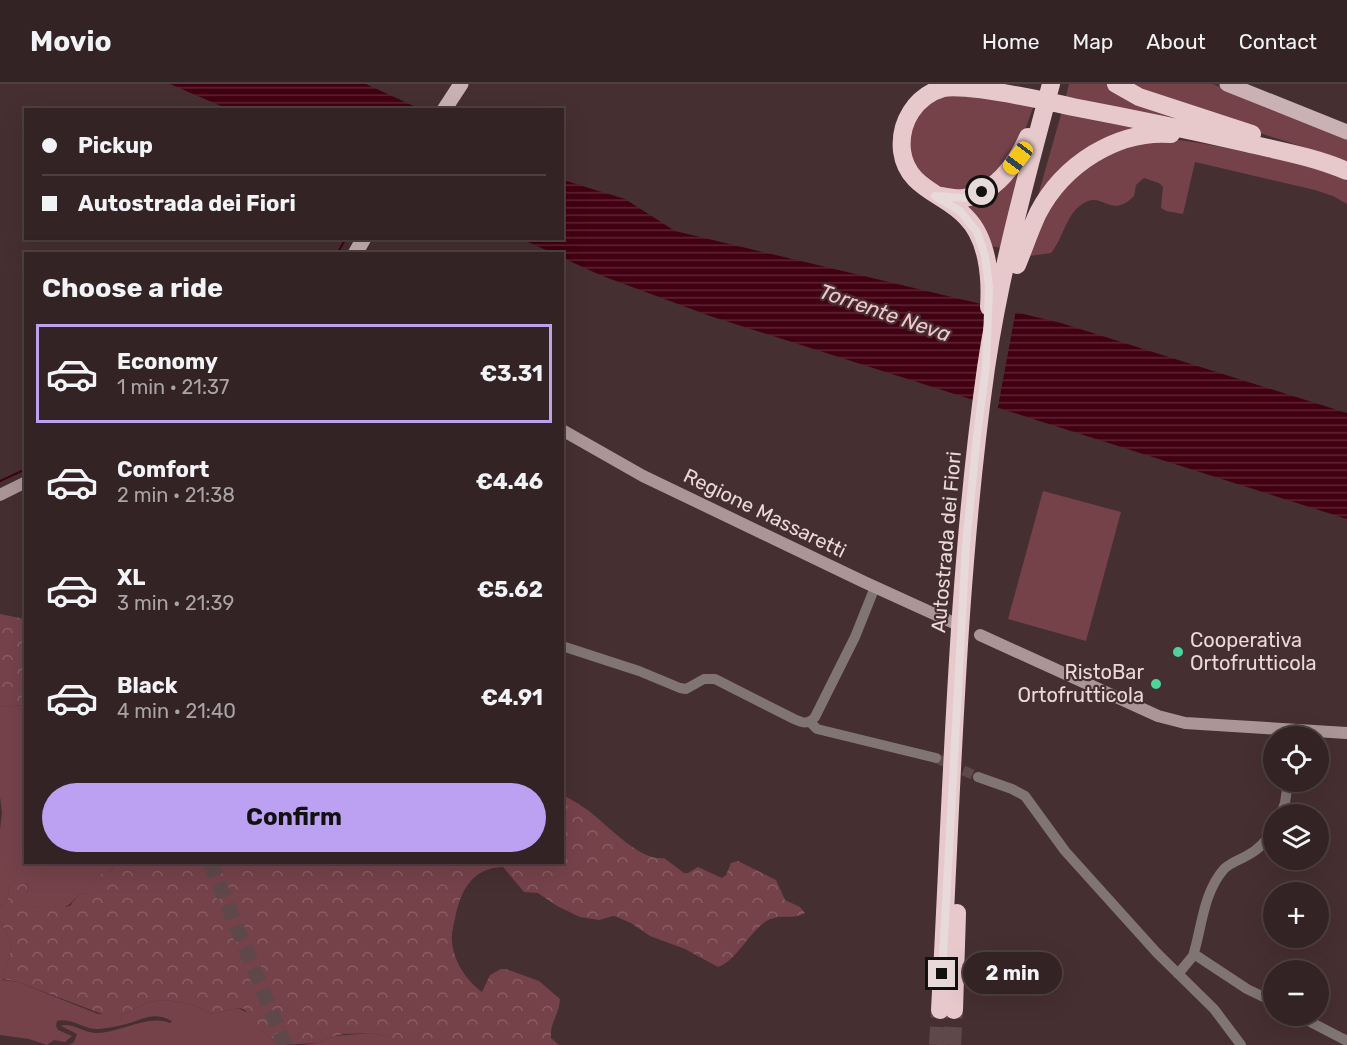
<!DOCTYPE html>
<meta charset="utf-8">
<style>
body{margin:0;font-family:Rubik,sans-serif;background:#3c2b2d;color:#f1f3f6;height:100vh;display:flex;flex-direction:column;font-size:22px;white-space:nowrap}
*{box-sizing:border-box;margin:0}
p{font-size:20px;color:#a9a4a7}
.icon{flex:none;width:33px;height:33px;fill:none;stroke:currentColor;stroke-width:2;stroke-linecap:round;stroke-linejoin:round}
.map{position:relative;flex:1;overflow:hidden}
.panel{position:absolute;left:24px;top:168px;width:540px;height:612px;display:flex;flex-direction:column;background:#342325;border-radius:0px;box-shadow:0 6px 24px #0002,0 0 0 2px #4e4042}
.panel>*{flex:none}
.banner{position:absolute;left:24px;top:24px;width:540px;height:132px;border-radius:0px;box-shadow:0 6px 24px #0002,0 0 0 2px #4e4042;display:grid;align-content:center;height:132px;padding:0 18px;background:#342325}
.fabs{position:absolute;left:1263px;top:642px;display:grid;gap:12px}
.fabs a{display:grid;place-items:center;width:66px;height:66px;border-radius:50%;background:#342325;box-shadow:0 6px 24px #0002,0 0 0 2px #4e4042;font-size:30px}
.end{position:absolute;width:27px;height:27px;margin:-14px;border:8px solid #e8d9da;background:#111;box-shadow:0 0 0 3px #111}
.from{border-radius:50%}
.bubble{position:absolute;height:42px;border-radius:21px;background:#342325;box-shadow:0 6px 24px #0002,0 0 0 2px #4e4042;font-size:20px;font-weight:700;line-height:42px;text-align:center}
.car{position:absolute;width:18px;height:36px;margin:-18px -9px;border-radius:8px;box-shadow:0 0 4px 2px #0007;background:linear-gradient(#f5c518 24%,#345 0 40%,#f5c518 0 76%,#345 0 86%,#f5c518 0)}
.banner b{display:flex;align-items:center;gap:21px;height:57px;font-size:22px}
.banner b+b{border-top:2px solid #4e4042}
.banner i{width:15px;height:15px;background:#f1f3f6}
ul{padding:0;list-style:none}
li{display:flex;align-items:center;gap:18px;height:99px;margin:0 12px 9px;padding:0 6px;border:3px solid transparent;border-radius:0px}
li div{flex:1}
li b{display:block;font-size:22px}
li em{font-style:normal;font-weight:700}
li.on{border-color:#bca0f2}
li>.icon{width:54px;height:54px;stroke-width:1.5}
h2{padding:0 18px;font-size:27px;line-height:72px}
.primary-button{display:flex;gap:12px;margin-top:auto;padding:12px 18px}
.primary-button a{flex:1;height:69px;border-radius:36px;background:#bca0f2;color:#111;font-size:24px;font-weight:700;line-height:69px;text-align:center}
header{display:flex;align-items:center;gap:36px;box-sizing:border-box;height:84px;padding:0 30px;background:#342325;border-bottom:2px solid #4e4042}
header strong{font-size:28px}
nav{display:flex;gap:33px;margin-inline-start:auto;font-size:21px}
.map>svg:first-child{display:block}
</style>
<header>
<strong>Movio</strong>
<nav><a>Home</a><a>Map</a><a>About</a><a>Contact</a></nav>
</header>
<div class="map">
<svg width="1347" height="961" viewBox="0 0 1347 961">
<defs>
<pattern id="forest-crowns" width="20" height="18" patternUnits="userSpaceOnUse" patternTransform="scale(1.5)"><rect width="20" height="18" fill="#75424a"/><path d="M2 6a3 3 0 1 1 6 0M12 15a3 3 0 1 1 6 0" fill="none" stroke="#895d64"/></pattern>
<pattern id="water-rules" width="6" height="5" patternUnits="userSpaceOnUse" patternTransform="scale(1.5)"><rect width="6" height="5" fill="#420013"/><path d="M0 2.5h6" fill="none" stroke="#5d2535"/></pattern>
</defs>
<rect width="100%" height="100%" fill="#462f31"/>
<path fill="#75424a" d="M1069 0H1109L1242 49 1065 16Z
M1124 0H1213L1347 55V77L1188 26Z
M947 8 1034 21 1021 57 984 102 943 108 911 80 907 46 916 28Z
M1062 27 1142 43 1037 115Z
M1162 54C1195 57 1226 64 1258 71 1288 77 1320 82 1347 97V120L1333 112 1315 106 1195 78 1183 130 1166 127 1161 124 1163 103 1159 99 1144 94 1136 101 1134 112C1111 135 1104 109 1086 118 1066 127 1064 154 1051 169L1029 172 1033 151 1071 91 1119 61Z
M1022 79 1001 164 986 161 959 119Z
M1043 407 1121 428 1086 557 1008 535Z
M25 621 26 778 115 779 111 787 95 793 90 809 78 811C64 830 53 826 32 822L28 816 27 799 10 800 7 818 0 823V745L2 729 0 713V623Z
M0 836 12 862 3 896 18 898 98 930 122 931 149 918 165 916 191 920 211 930 238 924 248 929 267 952 279 961H69L74 958 77 950 61 942C71 938 84 949 96 949 121 949 147 930 170 939L172 937C150 926 143 937 122 941 115 943 106 944 99 945 84 946 72 933 57 937L56 942 58 946 72 952 65 958 54 956 47 961 29 955 0 951Z
M372 949 389 953 392 957V961H302L317 959 334 952Z"/>
<path fill="url(#forest-crowns)" d="M0 530 25 535V621L0 623Z
M563 711C569 715 577 718 583 723 604 736 638 778 664 774L684 789H688L698 783 722 794 726 791 731 779 738 777 776 796 785 816 800 823 805 829C791 837 780 828 765 838 748 850 736 877 718 883L685 865 650 852 631 839 617 833 613 832 599 836 580 833 557 822 538 809 524 808 503 783C472 784 460 807 455 835 453 842 451 851 452 858 454 878 466 896 482 908L490 891 501 885H506L539 897 560 915C559 932 550 937 551 954L559 961H392L389 953 372 949 344 950 334 952 317 959 279 961 267 952 244 925 238 924 211 930 191 920 165 916 149 918 122 931 110 933 18 898 3 895 12 862 0 836V823L7 818 10 800 17 788 24 791C29 802 26 813 32 822L53 825 70 822 78 811 89 809 95 792 111 787 115 779 562 778Z"/>
<path fill="url(#water-rules)" d="M170 0H366L420 25H228Z
M563 96 625 115 675 147 1061 239 1347 329V435L710 232 600 191 563 174 562 170 553 169 521 155 562 154Z"/>
<path fill="#462f31" d="M989 219 1016 226 997 328 972 320 985 235Z"/>
<g fill="none" stroke-linecap="round" stroke-linejoin="round">
<path stroke="#420013" stroke-width="2" d="M337 170 346 154
M0 397 26 385"/>
<path stroke="#5e484a" stroke-width="10" stroke-dasharray="10 5" stroke-linecap="butt" d="M936 674 978 693"/>
<path stroke="#5e484a" stroke-width="15" stroke-dasharray="15 8" stroke-linecap="butt" d="M210 778 285 961"/>
<path stroke="#5e484a" stroke-width="18" stroke-dasharray="18 9" stroke-linecap="butt" d="M938 961 940 926
M952 961 954 926"/>
<path stroke="#807475" stroke-width="10" d="M562 562 639 587 680 604 686 605 704 595H715L794 635C803 639 808 641 815 633L855 553 875 503
M810 638 817 645 936 674
M978 693 1012 705 1025 712 1065 767 1157 869 1214 925 1241 961
M1281 730 1285 719 1288 698
M1193 872C1202 843 1203 809 1224 785 1231 778 1240 776 1248 771 1260 765 1267 756 1274 745
M1178 890 1193 872H1197L1247 905 1274 918
M1299 932 1347 957"/>
<path stroke="#aa9698" stroke-width="12" d="M562 346 643 392 864 498 954 539
M0 411 26 398
M980 551 1158 632 1185 639 1347 649"/>
<path stroke="#cab1b3" stroke-width="15" d="M1227 0 1347 48
M444 26 461 0
M355 170 364 154"/>
<path stroke="#e7c9cc" stroke-width="18" d="M1116 0 1139 13 1252 50
M940 112C948 113 956 115 964 114 995 110 1016 80 1028 53
M1017 181C1024 164 1030 146 1038 129 1063 81 1116 46 1171 50
M989 223C991 194 988 155 966 133 944 109 907 105 902 67 899 39 915 12 943 4 970 0 1042 16 1073 23 1131 34 1189 46 1246 59 1280 67 1315 73 1347 87
M940 926C952 713 956 496 986 284 1000 188 1026 94 1051 0
M954 926 957 829"/>
</g>
<g fill="none" stroke-linecap="round" stroke-linejoin="round">
<path stroke="#e8d9da" stroke-width="8" d="M942 890 966 461 977 352 986 282 989 202 985 172 977 148 960 127 935 112 964 114 982 108"/>
</g>
<g fill="#4cd49b" stroke="#462f31" stroke-width="2">
<circle cx="1178" cy="568" r="6"/>
<circle cx="1156" cy="600" r="6"/>
</g>
<g text-anchor="middle" stroke-width="4.5" stroke-linejoin="round" paint-order="stroke">
<g font-size="20" fill="#e8d9da" stroke="#462f31">
<text transform="translate(765 429) rotate(26)" y="7">Regione Massaretti</text>
<text transform="translate(946 458) rotate(-85)" y="7">Autostrada dei Fiori</text>
</g>
<g font-size="20" fill="#e8d9da" stroke="#462f31" text-anchor="start">
<text x="1190" y="563">Cooperativa<tspan x="1190" dy="23">Ortofrutticola</tspan></text>
<text x="1144" y="595" text-anchor="end">RistoBar<tspan x="1144" dy="23">Ortofrutticola</tspan></text>
</g>
<g font-size="21" font-style="italic" fill="#f3c6cb" stroke="#462f31">
<text transform="translate(885 229) rotate(19)" y="7">Torrente Neva</text>
</g>
</g>
</svg>
<div class="fabs">
<a><svg class="icon" aria-label="locate" viewBox="0 0 24 24"><circle cx="12" cy="12" r="6"/><path d="M12 2v4M12 18v4M2 12h4M18 12h4"/></svg></a>
<a><svg class="icon" aria-label="layers" viewBox="0 0 24 24"><path d="M12 4l9 5-9 5-9-5zM3 14l9 5 9-5"/></svg></a>
<a>+</a>
<a>−</a>
</div>
<i class="end from" style="left:982px;top:108px"></i>
<i class="end" style="left:942px;top:890px"></i>
<div class="bubble" style="left:963px;top:868px;width:99px">2 min</div>
<i class="car" style="left:1018px;top:74px;rotate:217deg"></i>
<div class="banner">
<b><i class="from"></i>Pickup</b>
<b><i></i>Autostrada dei Fiori</b>
</div>
<section class="panel">
<h2>Choose a ride</h2>
<ul>
<li class="on"><svg class="icon" aria-label="car" viewBox="0 0 24 24"><path d="M5 17H2v-5l4-1 3-4h7l3 4 3 1v5h-3M9 17h6M6 11h13"/><circle cx="7" cy="17" r="2"/><circle cx="17" cy="17" r="2"/></svg><div><b>Economy</b><p>1 min · 21:37</p></div><em>€3.31</em></li>
<li><svg class="icon" aria-label="car" viewBox="0 0 24 24"><path d="M5 17H2v-5l4-1 3-4h7l3 4 3 1v5h-3M9 17h6M6 11h13"/><circle cx="7" cy="17" r="2"/><circle cx="17" cy="17" r="2"/></svg><div><b>Comfort</b><p>2 min · 21:38</p></div><em>€4.46</em></li>
<li><svg class="icon" aria-label="car" viewBox="0 0 24 24"><path d="M5 17H2v-5l4-1 3-4h7l3 4 3 1v5h-3M9 17h6M6 11h13"/><circle cx="7" cy="17" r="2"/><circle cx="17" cy="17" r="2"/></svg><div><b>XL</b><p>3 min · 21:39</p></div><em>€5.62</em></li>
<li><svg class="icon" aria-label="car" viewBox="0 0 24 24"><path d="M5 17H2v-5l4-1 3-4h7l3 4 3 1v5h-3M9 17h6M6 11h13"/><circle cx="7" cy="17" r="2"/><circle cx="17" cy="17" r="2"/></svg><div><b>Black</b><p>4 min · 21:40</p></div><em>€4.91</em></li>
</ul>
<div class="primary-button"><a>Confirm</a></div>
</section>
</div>
